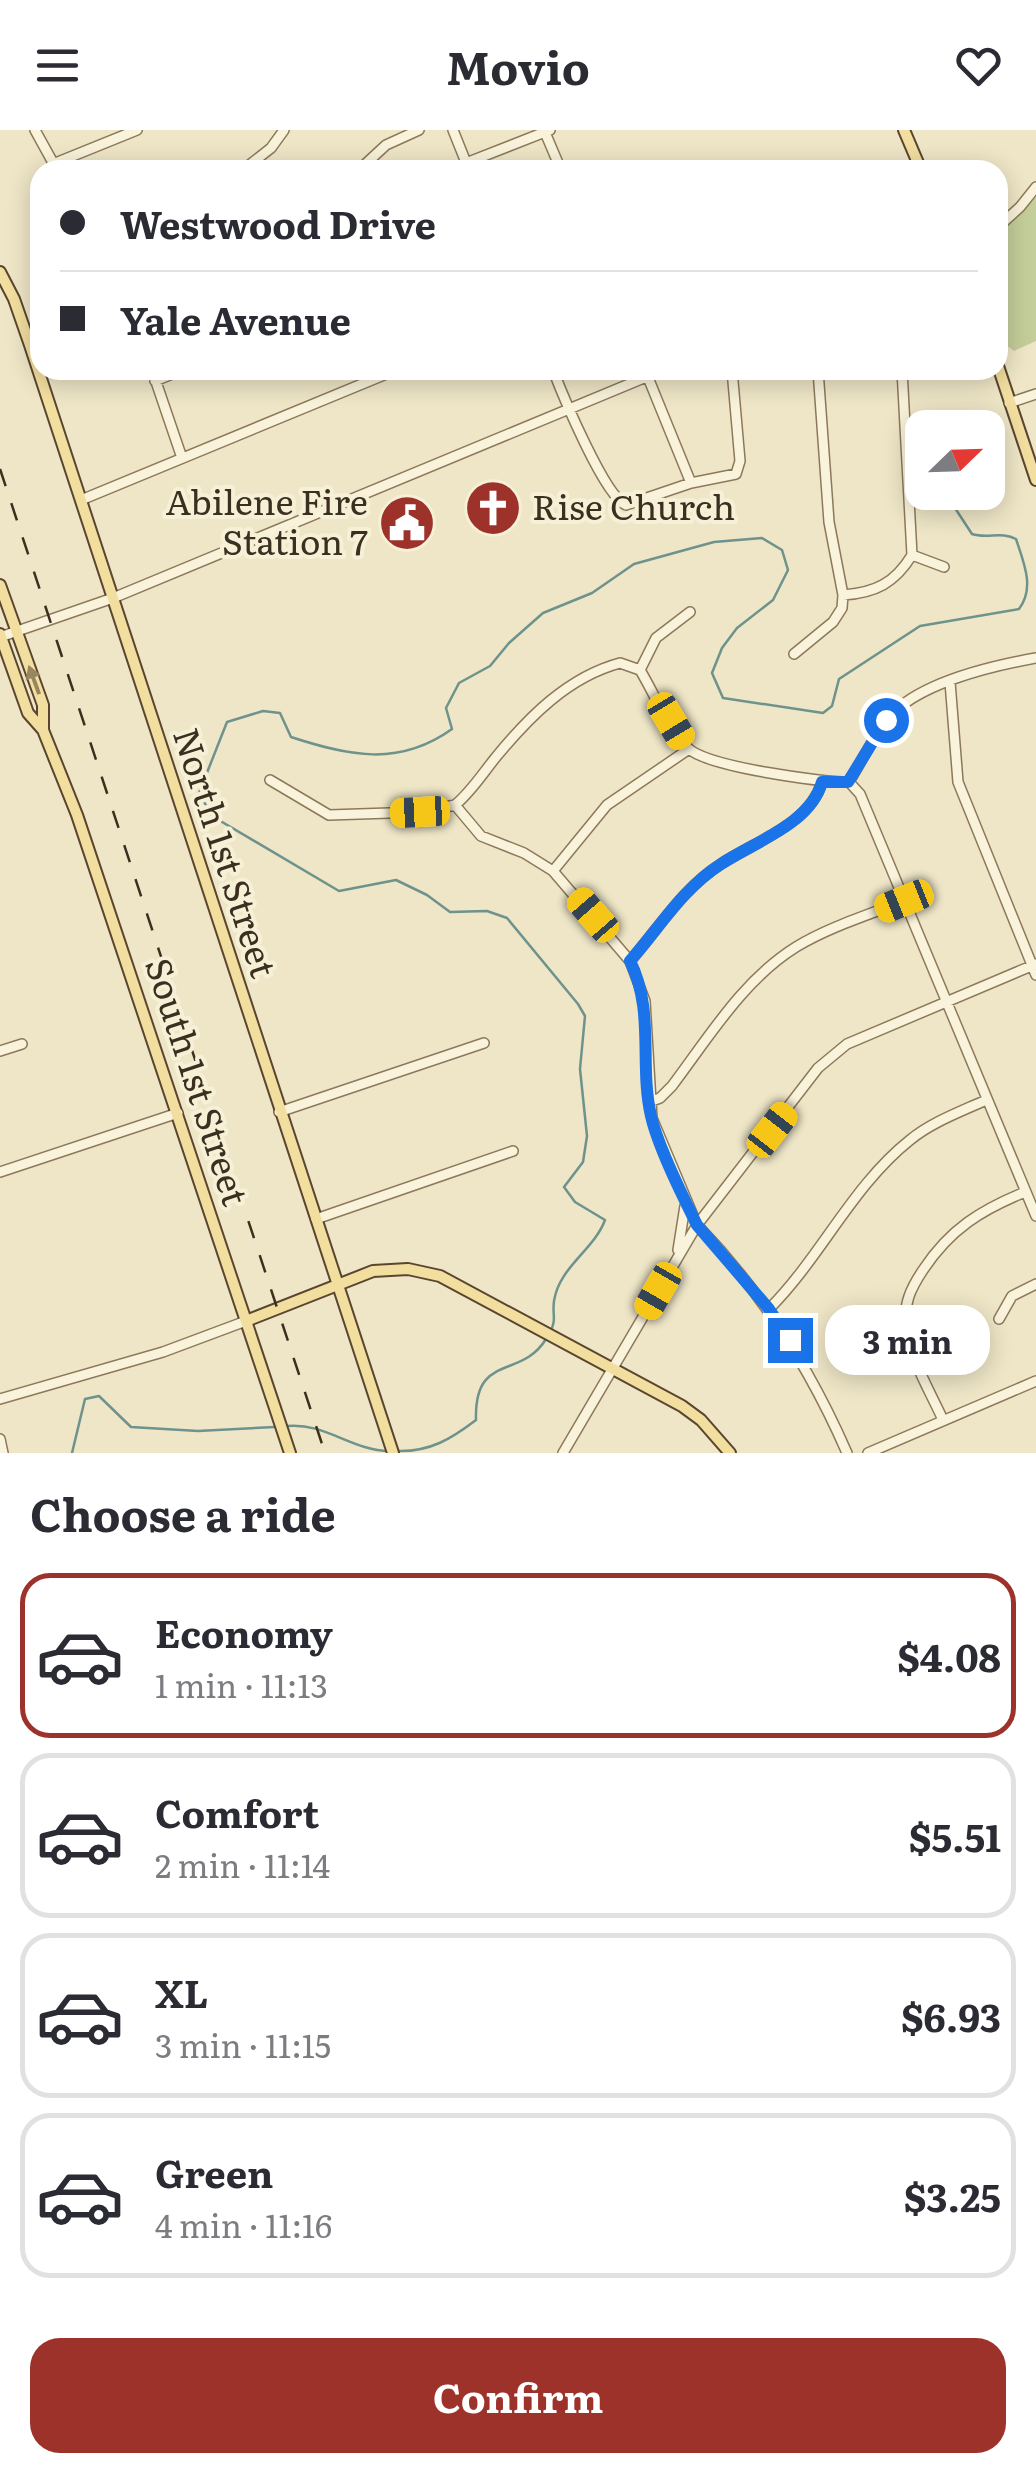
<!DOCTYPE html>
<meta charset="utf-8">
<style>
body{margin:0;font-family:Literata,serif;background:#f7f7f7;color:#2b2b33;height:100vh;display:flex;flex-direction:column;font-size:38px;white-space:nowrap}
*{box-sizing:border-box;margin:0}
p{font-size:32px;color:#7c7c81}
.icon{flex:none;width:55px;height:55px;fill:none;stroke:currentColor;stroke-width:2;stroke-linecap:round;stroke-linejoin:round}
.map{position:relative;height:1323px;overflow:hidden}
.side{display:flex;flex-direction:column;background:#fff;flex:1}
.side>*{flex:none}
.hud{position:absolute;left:30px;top:30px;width:978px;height:220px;border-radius:30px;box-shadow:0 5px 25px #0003;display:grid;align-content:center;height:220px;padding:0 30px;background:#fff}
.needle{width:65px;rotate:67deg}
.buttons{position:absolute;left:905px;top:280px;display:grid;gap:20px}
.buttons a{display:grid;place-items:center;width:100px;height:100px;border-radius:20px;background:#fff;box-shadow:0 5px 25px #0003;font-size:50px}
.end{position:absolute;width:45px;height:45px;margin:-22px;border:12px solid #1a73e8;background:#fff;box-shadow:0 0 0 5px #fff}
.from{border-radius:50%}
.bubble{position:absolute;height:70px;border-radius:30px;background:#fff;box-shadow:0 5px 25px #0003;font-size:32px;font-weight:700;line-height:70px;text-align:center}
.car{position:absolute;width:30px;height:60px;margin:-30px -15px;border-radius:12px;box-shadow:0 0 8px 2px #0007;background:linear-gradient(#f5c518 24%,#345 0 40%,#f5c518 0 76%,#345 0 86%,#f5c518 0)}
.hud b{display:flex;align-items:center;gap:35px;height:95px;font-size:38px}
.hud b+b{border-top:2px solid #e1e1e2}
.hud i{width:25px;height:25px;background:#2b2b33}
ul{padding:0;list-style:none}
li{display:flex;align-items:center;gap:30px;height:165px;margin:0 20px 15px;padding:0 10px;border:5px solid #e1e1e2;border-radius:30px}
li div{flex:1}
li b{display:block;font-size:38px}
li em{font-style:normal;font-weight:700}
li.active{border-color:#9c322a}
li>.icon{width:90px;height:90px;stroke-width:1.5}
h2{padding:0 30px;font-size:45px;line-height:120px}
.primary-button{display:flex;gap:20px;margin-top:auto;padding:20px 30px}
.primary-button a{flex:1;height:115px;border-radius:30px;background:#9c322a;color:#fff;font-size:40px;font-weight:700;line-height:115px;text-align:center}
header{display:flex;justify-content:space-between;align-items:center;height:130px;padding:0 30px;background:#fff;font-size:45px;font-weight:700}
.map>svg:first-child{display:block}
</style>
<header><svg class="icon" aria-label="menu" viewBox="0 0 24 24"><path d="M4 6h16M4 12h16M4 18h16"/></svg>Movio<svg class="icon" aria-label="heart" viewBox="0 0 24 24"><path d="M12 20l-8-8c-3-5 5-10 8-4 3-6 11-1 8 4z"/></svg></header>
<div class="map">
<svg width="1036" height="1323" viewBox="0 0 1036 1323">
<rect width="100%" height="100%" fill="#efe6c7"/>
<path fill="#c4ce9a" d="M1036 67V211L1014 221 998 209V102Z"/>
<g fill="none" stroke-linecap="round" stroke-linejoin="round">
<path stroke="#6e928c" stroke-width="2.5" d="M550 1202C557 1190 552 1184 554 1171 559 1137 594 1120 605 1090L575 1072 564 1057 583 1032 587 1006 580 939 585 886 578 874 507 788 487 781 450 782 427 765 396 750 339 761 212 686 199 663 227 592 263 581 280 583 291 607C349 626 399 637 452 599L446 578 459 553 490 536 509 513 543 483 592 463 634 434 714 412 762 408 782 420 788 440 773 470 737 498 722 518 712 543 723 568 823 583 832 576 839 549 920 496 1019 479C1035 458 1024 433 1016 409 1002 401 987 409 972 404L953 375 954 362
M287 1296C324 1292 353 1321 389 1321
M397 1321C430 1322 451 1309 476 1290 474 1222 521 1250 546 1209
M72 1323 85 1269 99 1266 131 1297 198 1301 275 1297"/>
<g stroke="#8c795c" stroke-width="12">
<path id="minor" d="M35 0 57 40
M453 0 469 40
M544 0 561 40
M466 33 550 0
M53 34 137 0
M243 40 271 18 284 0
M359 40 386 15 419 0
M998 97 1020 77 1036 57
M30 215 40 211
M152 240 182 328
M553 240C563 266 605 367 626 375L691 353 736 344 740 331 732 240
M645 240 691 353
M155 251 182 240
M1009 273 1036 264
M81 370 396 240
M912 425 944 437
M843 465C875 463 895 453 912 425L902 240
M0 507 113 468 663 240
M794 524 833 492 842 478 843 465 829 392 818 240
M640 540 656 508 690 482
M950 552 958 652 1036 845
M270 650 329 685 420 682 455 675
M849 652 860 664 1036 1086
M455 675 481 706 524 723 553 741 630 831 645 871 652 988 697 1095 563 1323
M455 675C471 662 483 643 496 627 529 587 568 547 620 533L640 540C653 561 671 604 689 619 710 637 819 652 849 652 861 632 872 610 886 591 914 554 991 536 1036 528
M553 741 607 675 689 619
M630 831C660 797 682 759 721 734 756 711 810 694 822 652
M0 921 22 914
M649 972 660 968 672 956C709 907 743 850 796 817 829 797 868 785 904 771
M279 982 484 913
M0 1042 178 983
M316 1089 513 1021
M678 1120 685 1076
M769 1179C821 1127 852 1056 910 1010 932 992 960 982 986 970
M999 1189 1012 1166 1036 1154
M0 1269 163 1222 246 1191
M943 1290C930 1261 910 1229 906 1197 903 1174 911 1158 923 1140 950 1099 981 1080 1025 1062
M0 1309 3 1323
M847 1323C810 1238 762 1162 697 1095L818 938 847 914 1036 834
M868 1323 1036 1251"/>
</g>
<g stroke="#5a4630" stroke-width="14">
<path id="major" d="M904 0 921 40
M0 142 14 169 30 215 393 1323
M998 236 1036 350
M0 455 43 575V599
M0 504 28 583 43 600 77 685 290 1323
M246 1191 373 1141 408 1139 440 1146 682 1276 701 1290 730 1323"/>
</g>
<use href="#minor" stroke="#faf3db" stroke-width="9"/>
<use href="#major" stroke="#f2de9f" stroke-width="10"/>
<path stroke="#3c2f20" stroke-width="2.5" stroke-dasharray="18 18" stroke-linecap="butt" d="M0 339 325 1323"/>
</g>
<defs><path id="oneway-solid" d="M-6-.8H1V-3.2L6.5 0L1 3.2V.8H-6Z" transform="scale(2.5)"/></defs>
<use fill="#978660" href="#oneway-solid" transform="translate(34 550) rotate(-110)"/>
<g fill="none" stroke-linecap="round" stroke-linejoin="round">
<path stroke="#1a73e8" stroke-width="12" d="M790 1210 769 1179 697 1095C683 1067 658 1017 651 986 639 934 655 881 630 831 660 797 682 759 721 734 756 711 810 694 822 652H848L886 590"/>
</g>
<defs>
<g id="church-disc" transform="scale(2.875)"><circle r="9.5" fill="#9c322a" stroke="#f6f0d7"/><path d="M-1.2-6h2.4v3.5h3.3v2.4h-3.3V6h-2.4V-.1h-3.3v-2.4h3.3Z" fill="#fff"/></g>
<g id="civic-disc" transform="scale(2.875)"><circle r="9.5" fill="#9c322a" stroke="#f6f0d7"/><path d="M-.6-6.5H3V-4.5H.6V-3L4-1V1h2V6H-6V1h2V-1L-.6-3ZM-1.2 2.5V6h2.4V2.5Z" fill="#fff"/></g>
</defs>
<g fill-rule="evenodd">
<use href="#church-disc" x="493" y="378"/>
<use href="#civic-disc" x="407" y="393"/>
</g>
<g text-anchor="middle" stroke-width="8" stroke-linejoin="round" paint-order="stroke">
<g font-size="35" fill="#3c2f20" stroke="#f6f0d7" text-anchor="end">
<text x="368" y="385">Abilene Fire<tspan x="368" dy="40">Station 7</tspan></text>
<text x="532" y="390" text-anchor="start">Rise Church</text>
</g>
<g font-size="35" fill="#3c2f20" stroke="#f6f0d7">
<text transform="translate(224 723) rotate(72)" y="12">North 1st Street</text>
<text transform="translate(196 952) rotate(72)" y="12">South 1st Street</text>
</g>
</g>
</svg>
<div class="buttons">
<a><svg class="needle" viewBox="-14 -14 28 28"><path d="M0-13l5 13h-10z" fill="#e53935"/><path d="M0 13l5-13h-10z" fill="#7c7c81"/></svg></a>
</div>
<i class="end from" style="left:886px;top:590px"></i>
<i class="end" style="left:790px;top:1210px"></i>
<div class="bubble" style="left:825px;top:1175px;width:165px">3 min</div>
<i class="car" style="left:671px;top:591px;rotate:149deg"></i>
<i class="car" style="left:420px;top:682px;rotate:267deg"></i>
<i class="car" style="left:904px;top:771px;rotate:248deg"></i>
<i class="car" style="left:593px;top:785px;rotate:319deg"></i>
<i class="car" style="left:772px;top:1000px;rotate:38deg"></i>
<i class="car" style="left:658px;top:1161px;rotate:210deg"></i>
<div class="hud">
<b><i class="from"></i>Westwood Drive</b>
<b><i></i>Yale Avenue</b>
</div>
</div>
<section class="side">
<h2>Choose a ride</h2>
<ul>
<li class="active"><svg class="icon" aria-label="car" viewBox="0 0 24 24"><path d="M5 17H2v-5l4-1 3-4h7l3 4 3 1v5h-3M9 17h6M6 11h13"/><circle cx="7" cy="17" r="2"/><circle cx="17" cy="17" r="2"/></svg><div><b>Economy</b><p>1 min · 11:13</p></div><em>$4.08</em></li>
<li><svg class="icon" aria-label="car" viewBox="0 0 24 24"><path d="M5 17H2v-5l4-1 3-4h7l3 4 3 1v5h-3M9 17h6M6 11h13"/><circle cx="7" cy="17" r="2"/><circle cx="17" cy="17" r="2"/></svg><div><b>Comfort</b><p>2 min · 11:14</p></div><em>$5.51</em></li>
<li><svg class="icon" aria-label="car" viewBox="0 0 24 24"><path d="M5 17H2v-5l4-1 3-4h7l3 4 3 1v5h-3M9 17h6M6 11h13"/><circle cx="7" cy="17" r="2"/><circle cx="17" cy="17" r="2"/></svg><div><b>XL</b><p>3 min · 11:15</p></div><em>$6.93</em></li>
<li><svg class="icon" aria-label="car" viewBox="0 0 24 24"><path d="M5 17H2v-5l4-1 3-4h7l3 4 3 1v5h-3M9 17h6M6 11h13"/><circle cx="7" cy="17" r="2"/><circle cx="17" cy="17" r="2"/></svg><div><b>Green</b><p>4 min · 11:16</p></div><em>$3.25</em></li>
</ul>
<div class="primary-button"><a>Confirm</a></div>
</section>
